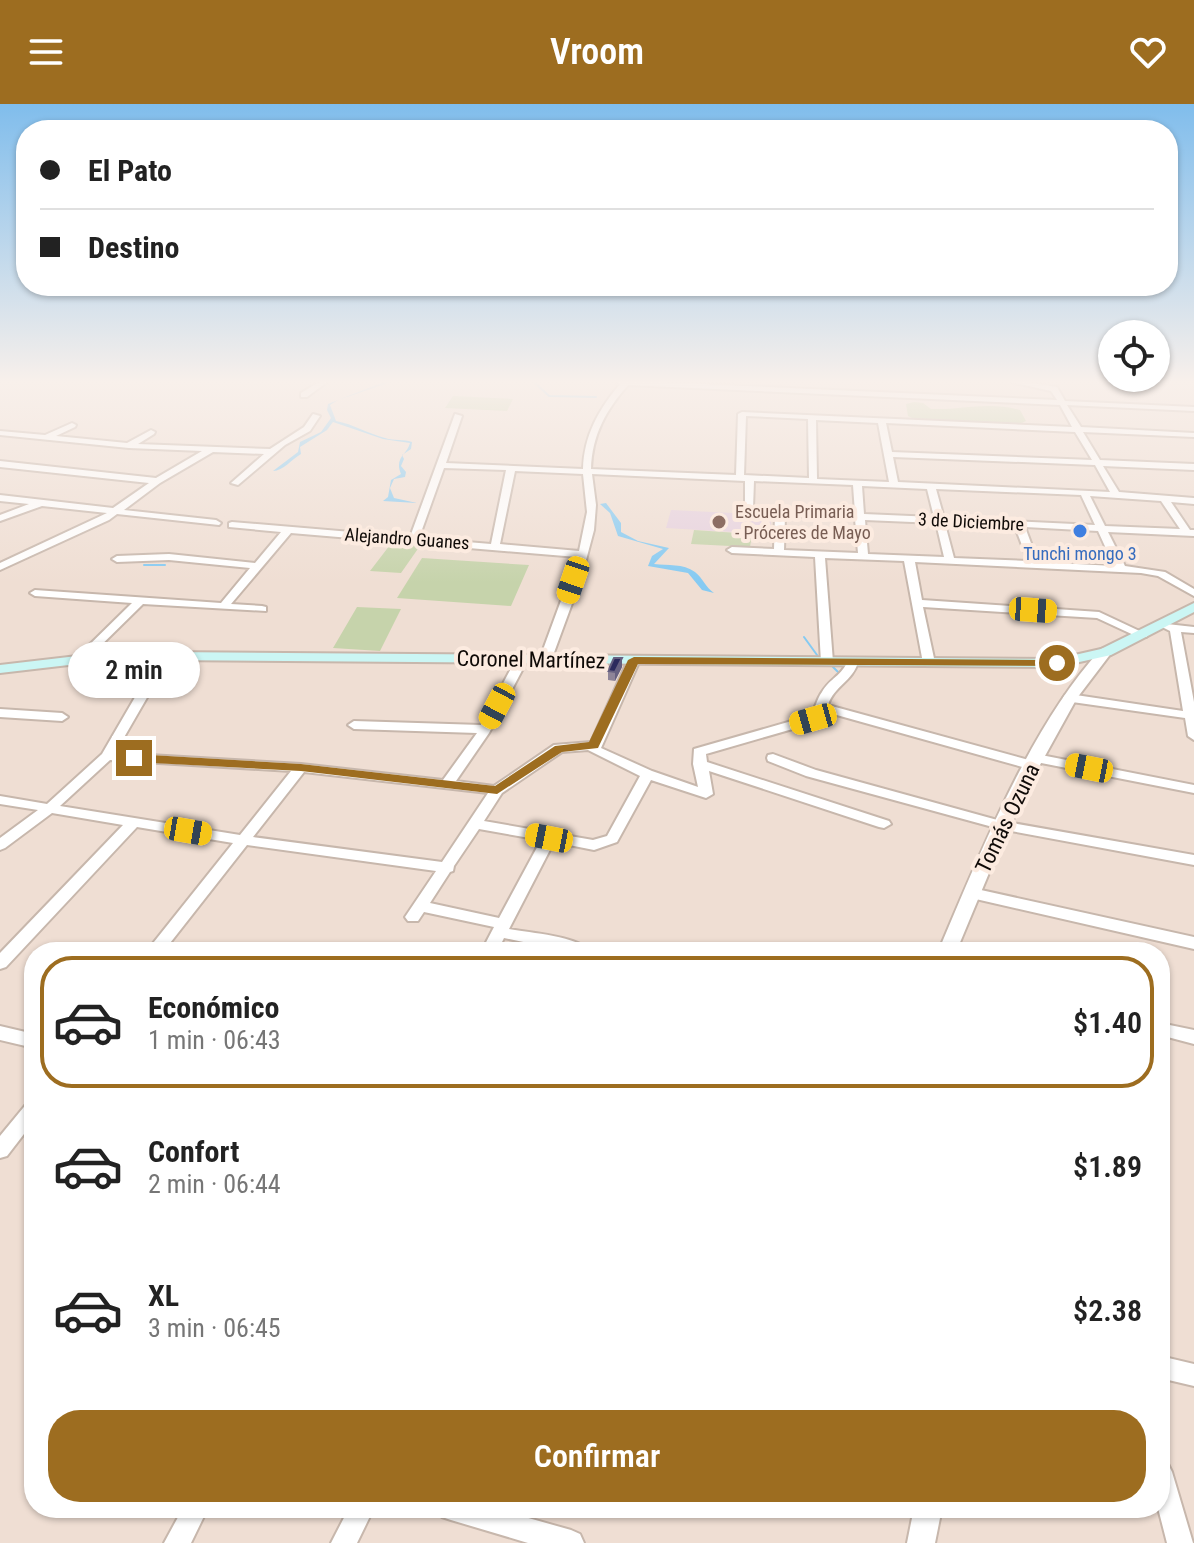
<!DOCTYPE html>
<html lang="es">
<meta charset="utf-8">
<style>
body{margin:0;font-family:"Roboto Condensed",sans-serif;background:#f6f6f6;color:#222;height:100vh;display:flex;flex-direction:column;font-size:30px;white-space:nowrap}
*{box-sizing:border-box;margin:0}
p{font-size:26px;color:#767676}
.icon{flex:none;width:44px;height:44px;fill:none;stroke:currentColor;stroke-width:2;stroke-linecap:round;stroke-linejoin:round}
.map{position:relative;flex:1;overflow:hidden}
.drawer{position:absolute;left:24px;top:838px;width:1146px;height:576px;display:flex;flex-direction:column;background:#fff;border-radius:32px;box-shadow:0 2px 6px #0004}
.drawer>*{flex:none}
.hud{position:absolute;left:16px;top:16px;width:1162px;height:176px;border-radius:32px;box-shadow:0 2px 6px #0004;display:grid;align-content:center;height:176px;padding:0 24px;background:#fff}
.fabs{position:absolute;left:1098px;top:216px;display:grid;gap:16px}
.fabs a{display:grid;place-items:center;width:72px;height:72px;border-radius:50%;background:#fff;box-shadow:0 2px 6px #0004;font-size:40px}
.end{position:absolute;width:36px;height:36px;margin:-18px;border:10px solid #9d6d20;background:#fff;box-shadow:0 0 0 4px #fff}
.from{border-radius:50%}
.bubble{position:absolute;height:56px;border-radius:28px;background:#fff;box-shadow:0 2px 6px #0004;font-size:26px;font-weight:600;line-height:56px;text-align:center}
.car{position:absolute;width:24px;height:48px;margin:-24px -12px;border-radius:10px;box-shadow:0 0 6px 2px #0007;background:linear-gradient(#f5c518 24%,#345 0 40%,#f5c518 0 76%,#345 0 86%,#f5c518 0)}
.hud b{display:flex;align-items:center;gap:28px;height:76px;font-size:30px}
.hud b+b{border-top:2px solid #e0e0e0}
.hud i{width:20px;height:20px;background:#222}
ul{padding:14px 0 0;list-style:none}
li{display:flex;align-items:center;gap:24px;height:132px;margin:0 16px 12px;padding:0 8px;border:4px solid transparent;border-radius:32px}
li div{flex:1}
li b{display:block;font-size:30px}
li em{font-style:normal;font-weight:600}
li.active{border-color:#9d6d20}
li>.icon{width:72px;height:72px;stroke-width:1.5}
.cta{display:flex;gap:16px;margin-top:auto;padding:16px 24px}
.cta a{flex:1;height:92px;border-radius:32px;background:#9d6d20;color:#fff;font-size:32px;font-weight:600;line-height:92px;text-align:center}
header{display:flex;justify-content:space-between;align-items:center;height:104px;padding:0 24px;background:#9d6d20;color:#fff;font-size:36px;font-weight:600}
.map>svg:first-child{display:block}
</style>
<header><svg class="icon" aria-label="menu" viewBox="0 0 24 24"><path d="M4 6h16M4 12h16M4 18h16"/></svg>Vroom<svg class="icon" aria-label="heart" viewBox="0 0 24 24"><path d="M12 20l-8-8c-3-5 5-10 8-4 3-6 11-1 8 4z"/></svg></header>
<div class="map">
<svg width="1194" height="1439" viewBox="0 0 1194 1439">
<rect width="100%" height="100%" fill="#efded3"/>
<path fill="#e6d1de" d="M671 406 772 411 769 430 666 424Z"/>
<path fill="#c6d3ab" d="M453 292 513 295 507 307 445 304Z
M914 298 923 299 931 305C962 306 988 297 1020 306L1026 317 1017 321 916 316 908 312 906 300Z
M694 426 752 430 750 443 691 440Z
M393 437 422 439 401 469 370 467Z
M422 454 529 461 511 502 397 494Z
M357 503 401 505 380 547 333 544Z"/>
<path fill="#85caf2" d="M384 278H391L338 296 330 301 336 317C353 320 369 330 385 334 394 337 403 335 412 338L411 345 402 351 404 355 401 362 406 368 405 373 394 375 390 384 394 394 417 399 383 397 388 393 391 376 401 370C394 353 407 351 410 339L383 335 333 318 327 326 300 343 301 350C292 355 283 367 273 367L298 348 300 338 321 328 331 314 327 306 328 300Z
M606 399 621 419V428L638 437 669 444 654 460C668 462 683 459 695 468 703 474 705 483 714 489L702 486 688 469 648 462 652 452 663 445 618 432 610 409 600 400Z"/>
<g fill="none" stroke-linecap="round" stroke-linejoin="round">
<path stroke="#85caf2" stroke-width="2" d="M534 278 549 292 596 293
M144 461H165
M804 533 817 551
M833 563 841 571"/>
<g stroke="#c7b7ac" stroke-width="4">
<path id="minor" d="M319 278H327L307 293H301V289Z
M616 278H659L1057 296 1051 287 1011 278H1026L1057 283 1065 297 1194 303V307L1067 301 1081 323 1194 329V333L1083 328 1100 356 1194 360V366L1103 362 1119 388 1194 394V400L1171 398 1190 426H1194V432L1108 428 1125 462 1165 468 1194 485V492L1158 472 1141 469 915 458 922 496 1099 508 1148 531 1146 533H1138L1097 514 923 503 935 559 929 562 923 559 904 457 825 454 833 558 827 561 821 558 815 453 732 449 727 446 732 443 774 445 775 411 745 409V377L592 370 596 401 594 426 581 475 552 554 546 557 540 554 577 453 291 429 231 500 262 502 266 503V507L143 500 85 557 81 558 75 555 77 553 132 499 35 492 30 489 35 486 221 499 250 464 169 456 117 458 112 455 117 452 169 450 255 459 281 428 229 423V419L232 418 410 433 455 310 462 312 446 359 583 365C584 331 599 305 620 280ZM628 281 1060 301 1072 323 742 308 738 310 736 371 591 365C592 331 606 306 628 281ZM746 312 808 315 809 374 744 371ZM816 316 878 319 889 378 817 375ZM886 319 1075 328 1092 356 892 348ZM893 353 1095 361 1110 388 898 378ZM444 364 506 366 491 440 419 434ZM515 367 583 370 587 408 579 447 500 440ZM754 377 853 381 855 409 753 404ZM862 382 927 385 934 413 864 410ZM936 385 1081 391 1095 421 944 414ZM1090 392 1161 397 1180 425 1105 422ZM785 412 855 415 858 449 784 446ZM865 416 936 419 944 453 868 450ZM945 420 1015 423 1028 457 954 454ZM1025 423 1098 427 1114 462 1038 458Z
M313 310 320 312 310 327 285 341 238 381 231 379 264 350 213 348 160 379 124 406 216 416 221 419 219 421 117 410 109 416 0 466V459L107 409 42 402 0 417V411L29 400 0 397V391L113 404 149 379 0 363V357L156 374 202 347 129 344 0 331V327L45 331 72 319 76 321 75 323 56 332 127 339 151 326 155 328 154 330 138 340 270 345 304 323Z
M1167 520 1194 523V529L1181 528 1194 598V636L1188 632 1185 614 1065 597 1063 594 1065 591 1069 590 1183 607 1170 527 1162 523Z
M165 549 171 552 115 649 301 660 443 676 477 629 354 625 348 621 354 617 481 621 516 555 522 552 528 555 489 629 456 677 494 682 554 641 591 638 628 556 634 553 640 556 601 644 652 667 698 683 693 660 694 645 809 612C816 605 816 596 822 588 830 574 842 572 848 556L852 555 858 558C853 577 834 582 828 601L1036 658 1038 661 1036 664H1026L826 608 817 618 706 650 707 658 889 717 891 720 884 724 879 723 709 667 713 690 706 694 651 676 617 738 594 746 554 738 509 825C531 829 578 832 592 848H571L504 834 497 848H481L494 823 424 808 418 817H408L405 813 436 767 247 741 163 848H146L233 739 137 723 6 863 0 865V849L123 721 52 709 5 744 0 746V734L38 706 0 700V692L47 700 102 650 159 552ZM588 646 640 672 607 732 593 736 484 717 502 689 562 648ZM110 656 291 667 240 731 60 702ZM304 668 488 689 442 758 253 733ZM479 725 541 736 499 814 430 799 450 768 453 767 454 762Z
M0 605 62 609 68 613 62 617 0 613Z
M773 650 816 666 1001 717 1194 751V761L1000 725 806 672 768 657 767 654 768 651Z
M1036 650 1194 681V689L1031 657 1030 654 1031 651Z
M972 784 1194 833V845L967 793 964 789Z
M1160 919 1194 926V940L1160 931Z
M0 922 34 930V944L0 936Z
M34 996V1017L7 1052 0 1054V1032L28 998Z
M1160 1252 1194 1260V1282L1160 1274Z
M1160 1356 1168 1360 1172 1368 1193 1439H1167L1158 1404H1160Z
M183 1404H208L191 1439H164Z
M349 1404H374L357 1439H331Z
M439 1404H493L571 1426 580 1430 584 1439H528L451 1416 442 1413Z"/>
</g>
<g stroke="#c7b7ac" stroke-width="4">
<path id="tertiary" d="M1106 544 1112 548 1077 594 1035 670 999 745 956 848H938C980 750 1029 624 1101 545Z
M914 1404H942L935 1439H907Z"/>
</g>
<g stroke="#c7b7ac" stroke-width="4">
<path id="secondary" d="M1194 499V508L1111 551 1057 563 165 556 103 557 0 569V561L103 549 165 548 1057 555 1101 545Z"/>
</g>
<use href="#minor" fill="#fff" fill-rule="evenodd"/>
<use href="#tertiary" fill="#fff" fill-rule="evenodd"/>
<use href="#secondary" fill="#cbf6f4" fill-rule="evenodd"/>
</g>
<path fill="#8e8498" d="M622 563 615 577 608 576V567Z"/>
<path fill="#666080" d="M622 554V563L615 577V568Z"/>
<path fill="#2c2a5d" stroke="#666080" stroke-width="2" d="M614 554H622L615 568 608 567Z"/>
<linearGradient id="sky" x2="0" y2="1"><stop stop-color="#80bdec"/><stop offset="0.58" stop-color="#f8f0eb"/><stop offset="1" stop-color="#f8f0eb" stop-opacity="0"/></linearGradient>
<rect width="1194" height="479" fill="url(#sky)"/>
<path fill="#9d6d20" d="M634 553 1057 556 1063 559 1057 562 638 560 598 644 562 648 497 690 301 667 134 658 128 654 134 650 301 660 495 682 555 642 589 638 628 556Z"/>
<circle fill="#8d6e63" stroke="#fcebe0" stroke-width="3" cx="719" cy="418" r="8"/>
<circle fill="#3f7fe0" stroke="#fcebe0" stroke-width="3" cx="1080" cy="427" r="8"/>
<g text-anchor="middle" stroke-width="8" stroke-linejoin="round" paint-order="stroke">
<g font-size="18" fill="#785e54" stroke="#fcebe0" text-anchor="start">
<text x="735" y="414">Escuela Primaria<tspan x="735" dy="21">- Próceres de Mayo</tspan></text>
</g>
<g font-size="18" fill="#0f0a07" stroke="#fcebe0">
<text transform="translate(971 418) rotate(3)" y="6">3 de Diciembre</text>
<text transform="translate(407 435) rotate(4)" y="6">Alejandro Guanes</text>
</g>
<g font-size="18" fill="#366cbe" stroke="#fcebe0">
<text x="1080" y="456">Tunchi mongo 3</text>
</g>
<g font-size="22" fill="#0f0a07" stroke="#fcebe0">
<text transform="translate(531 555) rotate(1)" y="8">Coronel Martínez</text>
<text transform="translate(1007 714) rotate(-64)" y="8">Tomás Ozuna</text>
</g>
</g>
</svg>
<div class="fabs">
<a><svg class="icon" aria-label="locate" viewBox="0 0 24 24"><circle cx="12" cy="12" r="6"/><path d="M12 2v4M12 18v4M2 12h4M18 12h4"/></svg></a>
</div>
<i class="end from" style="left:1057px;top:559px"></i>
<i class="end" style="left:134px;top:654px"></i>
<div class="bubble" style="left:68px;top:538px;width:132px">2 min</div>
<i class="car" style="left:573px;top:476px;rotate:199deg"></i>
<i class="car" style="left:1033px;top:506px;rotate:94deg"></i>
<i class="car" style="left:497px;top:602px;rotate:208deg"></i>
<i class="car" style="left:813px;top:615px;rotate:254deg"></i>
<i class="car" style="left:1089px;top:664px;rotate:281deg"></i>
<i class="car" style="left:188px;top:727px;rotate:100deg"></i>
<i class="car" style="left:549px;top:734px;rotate:281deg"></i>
<div class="hud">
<b><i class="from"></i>El Pato</b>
<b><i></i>Destino</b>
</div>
<section class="drawer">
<ul>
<li class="active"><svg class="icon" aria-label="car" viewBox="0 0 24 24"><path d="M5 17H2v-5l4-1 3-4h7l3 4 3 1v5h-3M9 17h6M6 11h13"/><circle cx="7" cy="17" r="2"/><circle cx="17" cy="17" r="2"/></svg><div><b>Económico</b><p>1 min · 06:43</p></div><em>$1.40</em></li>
<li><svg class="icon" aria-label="car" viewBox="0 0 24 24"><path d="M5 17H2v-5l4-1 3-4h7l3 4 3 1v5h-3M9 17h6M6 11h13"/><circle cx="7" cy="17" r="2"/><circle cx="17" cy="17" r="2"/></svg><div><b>Confort</b><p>2 min · 06:44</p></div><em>$1.89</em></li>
<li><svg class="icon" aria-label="car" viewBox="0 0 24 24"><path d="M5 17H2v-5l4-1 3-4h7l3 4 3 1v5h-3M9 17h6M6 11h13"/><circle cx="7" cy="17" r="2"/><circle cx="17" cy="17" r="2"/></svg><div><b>XL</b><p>3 min · 06:45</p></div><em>$2.38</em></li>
</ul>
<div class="cta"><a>Confirmar</a></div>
</section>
</div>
